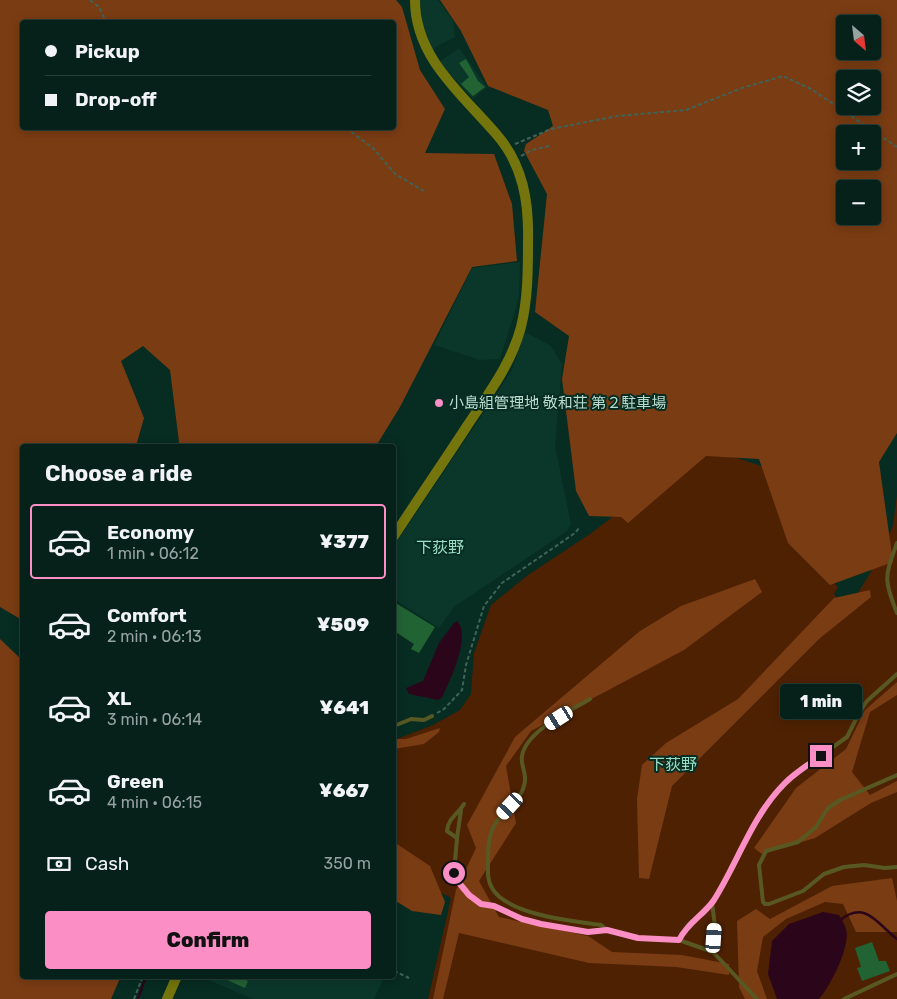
<!DOCTYPE html>
<meta charset="utf-8">
<style>
body{margin:0;font-family:Rubik,"Noto Sans JP",sans-serif;background:#0e2922;color:#f1f3f6;height:100vh;display:flex;flex-direction:column;font-size:19px;white-space:nowrap}
*{box-sizing:border-box;margin:0}
p{font-size:16px;color:#97a3a2}
.icon{flex:none;width:28px;height:28px;fill:none;stroke:currentColor;stroke-width:2;stroke-linecap:round;stroke-linejoin:round}
.map{position:relative;flex:1;overflow:hidden}
.sheet{position:absolute;left:20px;top:444px;width:376px;height:535px;display:flex;flex-direction:column;background:#052119;border-radius:5px;box-shadow:0 2px 12px #0003,0 0 0 1px #263e38}
.sheet>*{flex:none}
.hud{position:absolute;left:20px;top:20px;width:376px;height:110px;border-radius:5px;box-shadow:0 2px 12px #0003,0 0 0 1px #263e38;display:grid;align-content:center;height:110px;padding:0 25px;background:#052119}
.needle{width:32px;rotate:152deg}
.fabs{position:absolute;left:836px;top:15px;display:grid;gap:10px}
.fabs a{display:grid;place-items:center;width:45px;height:45px;border-radius:5px;background:#052119;box-shadow:0 2px 12px #0003,0 0 0 1px #263e38;font-size:25px}
.end{position:absolute;width:22px;height:22px;margin:-11px;border:6px solid #fb8fc5;background:#111;box-shadow:0 0 0 2px #111}
.from{border-radius:50%}
.bubble{position:absolute;height:35px;border-radius:5px;background:#052119;box-shadow:0 2px 12px #0003,0 0 0 1px #263e38;font-size:16px;font-weight:800;line-height:35px;text-align:center}
.car{position:absolute;width:15px;height:30px;margin:-15px -8px;border-radius:6px;box-shadow:0 0 4px 1px #0007;background:linear-gradient(#fff 24%,#345 0 40%,#fff 0 76%,#345 0 86%,#fff 0)}
.hud b{display:flex;align-items:center;gap:18px;height:48px;font-size:19px}
.hud b+b{border-top:1px solid #263e38}
.hud i{width:12px;height:12px;background:#f1f3f6}
ul{padding:0;list-style:none}
li{display:flex;align-items:center;gap:15px;height:75px;margin:0 10px 8px;padding:0 15px;border:2px solid transparent;border-radius:5px}
li div{flex:1}
li b{display:block;font-size:19px}
li em{font-style:normal;font-weight:800}
li.selected{border-color:#fb8fc5}
li>.icon{width:45px;height:45px;stroke-width:1.5}
h2{padding:0 25px;font-size:22px;line-height:60px}
.pay{display:flex;align-items:center;gap:12px;height:55px;padding:0 25px;font-size:19px}
.pay p{margin-inline-start:auto}
.primary-button{display:flex;gap:10px;margin-top:auto;padding:10px 25px}
.primary-button a{flex:1;height:58px;border-radius:5px;background:#fb8fc5;color:#111;font-size:20px;font-weight:800;line-height:58px;text-align:center}
.map>svg:first-child{display:block}
</style>
<div class="map">
<svg width="897" height="999" viewBox="0 0 897 999">
<rect width="100%" height="100%" fill="#072c21"/>
<path fill="#0b372a" d="M420 0H438L453 21 455 37 432 49 423 24Z
M459 48 487 87 473 99 439 62Z
M520 262 519 294 516 309 500 359 480 360 434 345 472 268Z
M525 332 551 346 562 364 555 446 571 524 567 531 454 607 439 628 394 599V546L511 372Z
M199 976H385L374 999H253Z"/>
<path fill="#4e2103" d="M701 446 767 468 799 548 838 587 834 594 842 605 853 601 883 552 893 525 897 495V999H428L451 898 394 868V740L433 725 460 710 471 694 474 653 491 605 528 575 590 534 653 486Z"/>
<path fill="#7a3c13" fill-rule="evenodd" d="M0 0H396L402 7 420 70 445 109 425 153 494 154 512 204 517 261 472 267 400 407 376 446H177L179 442 170 370 143 346 121 361 144 418 136 446H22V620L0 607ZM394 22V128H22V22Z
M440 0H897V433L879 462 893 562 830 585 788 543 759 459 706 456 628 523 621 517 589 516 576 491 562 379 569 336 535 312 547 194 524 151 526 144 553 126 548 110 488 86 461 31ZM845 24H872V51H845ZM845 79H872V106H845ZM845 134H872V161H845ZM845 189H872V216H845Z
M755 579 762 592 684 650 531 731 506 766 516 823 479 881 499 917 588 936 612 952 682 955 729 964V975L676 967 589 963 459 933 443 999H433L456 890 476 848 467 825 515 737 640 631 681 606Z
M870 590 871 597 819 639 672 786 649 879 639 878 637 799 642 765 666 743 738 699 834 598Z
M0 639 22 660V976H121L111 999H0Z
M897 682V695L870 712 852 772 870 795 897 781V792L871 803 815 838 762 854 754 848 796 788 846 749 865 710Z
M440 728 439 732 424 744 394 749V739H406Z
M394 842 430 866 445 902 441 915 412 911 394 900Z
M892 878 897 901V932H856L843 904 825 902 786 919 763 937 757 971 767 999H745L739 987 737 921 756 909 770 919 832 886Z"/>
<path fill="#2b061b" d="M457 621C472 636 449 682 442 698L438 700 409 694 406 688 423 681 439 643 454 623Z
M823 912 839 915C841 919 845 924 846 929 851 946 830 987 819 999H777L768 974 772 941 789 924Z"/>
<g fill="none" stroke-linecap="round" stroke-linejoin="round">
<path stroke="#2b061b" stroke-width="2.5" d="M839 921C866 899 877 924 897 939
M138 999 146 976"/>
</g>
<path fill="#226334" d="M466 59 478 81 485 87 473 96 461 84 469 77 459 63Z
M394 602 435 627 419 653 411 649 414 644 394 631Z
M872 942 879 961H886L890 971 862 981 857 968 861 967 855 948Z
M218 976H236L248 981 245 988Z"/>
<g fill="none" stroke-linecap="round" stroke-linejoin="round">
<path stroke="#3f6357" stroke-width="2" stroke-dasharray="4 2.5" stroke-linecap="butt" d="M90 0 99 7 106 22
M346 128 373 148 395 174 424 191
M515 144 551 129 617 116 686 110 742 88 783 76 811 89 897 147
M521 156 532 150 549 146
M437 713 444 709 462 690 466 665 484 606 502 583 575 533 579 528
M394 971 409 978
M134 999 143 976"/>
<path stroke="#585922" stroke-width="4" d="M897 543C885 576 883 579 897 613
M590 699C570 711 526 731 522 756 520 767 529 774 523 789 517 805 499 813 493 828 488 838 488 851 488 862 488 871 487 880 492 888 507 915 573 921 601 925L607 930
M394 726 411 719 424 720 432 716
M897 775 840 800 828 808 816 827 798 842 766 851 759 865 763 902 765 904H769L803 891 824 874 844 867 864 865 885 868 897 867
M464 804C458 814 448 818 447 831L457 838 454 873 455 879 469 895 481 904 494 906 522 919 541 924 588 932 607 930 638 939 679 940 713 952 757 999
M457 838 461 810
M712 903 715 926 713 952
M679 940 688 925 712 903 731 871 752 829 771 799 795 774 847 737 859 713 867 701 897 674
M844 999 897 974"/>
<path stroke="#75750d" stroke-width="10" d="M394 536C418 499 443 463 467 426 488 394 511 365 521 327 528 299 528 269 528 241 529 202 523 165 497 135 462 94 415 58 415 0
M167 999 177 976"/>
</g>
<g fill="none" stroke-linecap="round" stroke-linejoin="round">
<path stroke="#fb8fc5" stroke-width="6" d="M454 873 455 878 469 895 481 904 494 906 522 919 541 924 588 932 607 930 638 938 679 940C688 922 704 915 714 900 738 862 752 816 785 783 796 772 809 764 821 756"/>
</g>
<circle fill="#fb8fc5" stroke="#072c21" stroke-width="2" cx="439" cy="403" r="5"/>
<g text-anchor="middle" stroke-width="4" stroke-linejoin="round" paint-order="stroke">
<g font-size="15" fill="#bbdccf" stroke="#072c21" text-anchor="start">
<text x="449" y="408">小島組管理地 敬和荘 第２駐車場</text>
</g>
<g font-size="16" fill="#9adfc5" stroke="#072c21">
<text x="440" y="553">下荻野</text>
<text x="673" y="770">下荻野</text>
</g>
</g>
</svg>
<div class="fabs">
<a><svg class="needle" viewBox="-14 -14 28 28"><path d="M0-13l5 13h-10z" fill="#e53935"/><path d="M0 13l5-13h-10z" fill="#97a3a2"/></svg></a>
<a><svg class="icon" aria-label="layers" viewBox="0 0 24 24"><path d="M12 4l9 5-9 5-9-5zM3 14l9 5 9-5"/></svg></a>
<a>+</a>
<a>−</a>
</div>
<i class="end from" style="left:454px;top:873px"></i>
<i class="end" style="left:821px;top:756px"></i>
<div class="bubble" style="left:780px;top:684px;width:82px">1 min</div>
<i class="car" style="left:559px;top:718px;rotate:238deg"></i>
<i class="car" style="left:510px;top:806px;rotate:223deg"></i>
<i class="car" style="left:714px;top:938px;rotate:4deg"></i>
<div class="hud">
<b><i class="from"></i>Pickup</b>
<b><i></i>Drop-off</b>
</div>
<section class="sheet">
<h2>Choose a ride</h2>
<ul>
<li class="selected"><svg class="icon" aria-label="car" viewBox="0 0 24 24"><path d="M5 17H2v-5l4-1 3-4h7l3 4 3 1v5h-3M9 17h6M6 11h13"/><circle cx="7" cy="17" r="2"/><circle cx="17" cy="17" r="2"/></svg><div><b>Economy</b><p>1 min · 06:12</p></div><em>¥377</em></li>
<li><svg class="icon" aria-label="car" viewBox="0 0 24 24"><path d="M5 17H2v-5l4-1 3-4h7l3 4 3 1v5h-3M9 17h6M6 11h13"/><circle cx="7" cy="17" r="2"/><circle cx="17" cy="17" r="2"/></svg><div><b>Comfort</b><p>2 min · 06:13</p></div><em>¥509</em></li>
<li><svg class="icon" aria-label="car" viewBox="0 0 24 24"><path d="M5 17H2v-5l4-1 3-4h7l3 4 3 1v5h-3M9 17h6M6 11h13"/><circle cx="7" cy="17" r="2"/><circle cx="17" cy="17" r="2"/></svg><div><b>XL</b><p>3 min · 06:14</p></div><em>¥641</em></li>
<li><svg class="icon" aria-label="car" viewBox="0 0 24 24"><path d="M5 17H2v-5l4-1 3-4h7l3 4 3 1v5h-3M9 17h6M6 11h13"/><circle cx="7" cy="17" r="2"/><circle cx="17" cy="17" r="2"/></svg><div><b>Green</b><p>4 min · 06:15</p></div><em>¥667</em></li>
</ul>
<div class="pay"><svg class="icon" aria-label="cash" viewBox="0 0 24 24"><path d="M3 7h18v10H3z"/><circle cx="12" cy="12" r="2"/></svg>Cash<p>350 m</p></div>
<div class="primary-button"><a>Confirm</a></div>
</section>
</div>
